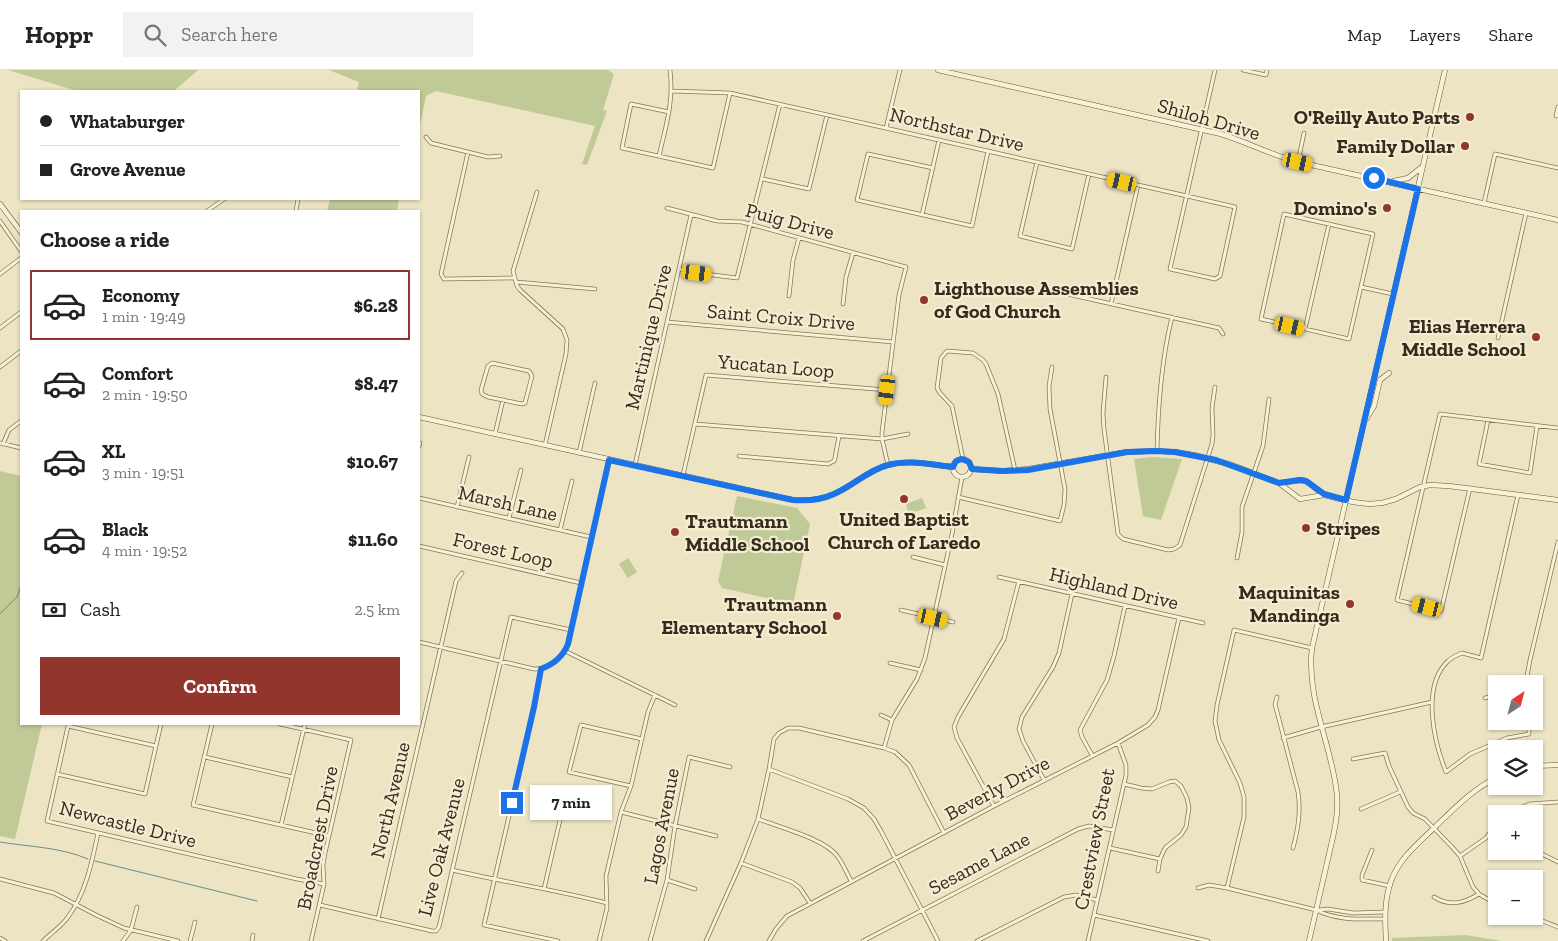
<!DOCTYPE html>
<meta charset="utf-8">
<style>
body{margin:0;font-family:"Zilla Slab",serif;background:#f2f2f2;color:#222;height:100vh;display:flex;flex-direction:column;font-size:19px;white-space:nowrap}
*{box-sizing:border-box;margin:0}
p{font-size:16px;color:#767676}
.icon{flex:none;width:28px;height:28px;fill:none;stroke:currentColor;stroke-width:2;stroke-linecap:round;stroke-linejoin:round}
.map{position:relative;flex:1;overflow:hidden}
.drawer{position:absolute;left:20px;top:140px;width:400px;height:515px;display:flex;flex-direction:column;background:#fff;border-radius:0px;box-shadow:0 1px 4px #0004}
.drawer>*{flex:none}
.guide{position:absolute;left:20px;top:20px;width:400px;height:110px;border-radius:0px;box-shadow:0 1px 4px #0004;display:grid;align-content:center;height:110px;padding:0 20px;background:#fff}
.needle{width:32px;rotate:36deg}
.buttons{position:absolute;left:1488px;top:605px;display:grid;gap:10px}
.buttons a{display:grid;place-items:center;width:55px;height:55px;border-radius:0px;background:#fff;box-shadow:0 1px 4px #0004;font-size:25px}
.end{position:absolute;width:22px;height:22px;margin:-11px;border:6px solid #1a73e8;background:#fff;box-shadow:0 0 0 2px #fff}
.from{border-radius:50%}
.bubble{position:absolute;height:35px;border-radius:0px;background:#fff;box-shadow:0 1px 4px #0004;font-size:16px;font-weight:800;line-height:35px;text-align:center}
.car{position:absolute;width:15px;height:30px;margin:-15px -8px;border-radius:6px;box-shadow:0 0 4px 1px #0007;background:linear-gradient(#f5c518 24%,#345 0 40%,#f5c518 0 76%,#345 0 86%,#f5c518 0)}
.guide b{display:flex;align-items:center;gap:18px;height:48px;font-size:19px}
.guide b+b{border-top:1px solid #e0e0e0}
.guide i{width:12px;height:12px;background:#222}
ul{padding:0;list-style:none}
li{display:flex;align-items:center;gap:15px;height:70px;margin:0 10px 8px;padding:0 10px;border:2px solid transparent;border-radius:0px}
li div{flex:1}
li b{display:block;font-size:19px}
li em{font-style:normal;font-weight:800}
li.on{border-color:#92362d}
li>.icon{width:45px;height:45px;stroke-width:1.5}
h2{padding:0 20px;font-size:22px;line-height:60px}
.pay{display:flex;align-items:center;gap:12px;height:55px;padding:0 20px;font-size:19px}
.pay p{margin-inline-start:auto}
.cta{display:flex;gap:10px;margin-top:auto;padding:10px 20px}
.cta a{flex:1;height:58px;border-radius:0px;background:#92362d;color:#fff;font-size:20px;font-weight:800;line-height:58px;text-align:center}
header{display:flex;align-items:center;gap:30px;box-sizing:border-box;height:70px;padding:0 25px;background:#fff;border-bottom:1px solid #e0e0e0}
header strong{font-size:24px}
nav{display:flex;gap:28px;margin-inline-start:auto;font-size:18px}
.search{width:350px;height:45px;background:#f2f2f2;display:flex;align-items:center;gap:12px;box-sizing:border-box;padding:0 18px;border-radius:0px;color:#767676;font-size:19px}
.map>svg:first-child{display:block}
</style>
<header>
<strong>Hoppr</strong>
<div class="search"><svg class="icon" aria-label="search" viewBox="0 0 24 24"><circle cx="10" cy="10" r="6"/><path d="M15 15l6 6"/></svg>Search here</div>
<nav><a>Map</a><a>Layers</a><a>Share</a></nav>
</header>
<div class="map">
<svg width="1558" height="871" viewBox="0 0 1558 871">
<rect width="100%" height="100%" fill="#ece4c3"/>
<path fill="#bfca97" d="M8 0H198L174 21H77Z
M329 0H608L614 4 603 40 607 41 587 95 582 94 595 56 436 21 426 26 419 60V21H357L359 12Z
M330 129H399L397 141H327Z
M1152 387 1182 389 1161 450 1143 446 1134 389Z
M0 401 21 406V654H42L15 769 0 766Z
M737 426 797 438 810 454 793 534 722 518 718 511Z
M922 428 926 438 915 442 917 448 913 450 910 449 906 434Z
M628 488 637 502 628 508 619 494Z
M1465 865 1502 871H1392V868Z"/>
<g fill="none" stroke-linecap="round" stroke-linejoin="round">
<path stroke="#6c8d88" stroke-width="1" d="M0 544 17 527 21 516
M0 772C30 777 60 777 88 789
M95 791 257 831"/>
<g stroke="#86765b" stroke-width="4.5">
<path id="street" d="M1243 0 1266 5 1267 0
M672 21 730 23 1187 126 1235 137 1220 206 1215 209 1170 199C1185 133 1200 66 1215 0
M1558 37 1556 46H1558
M669 42 631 34 622 78 713 98 730 23
M886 58 900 0
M426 67 431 73 488 87 500 86
M468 82 441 204 444 209 515 208
M659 86C666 55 674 32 670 0
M1037 92 1020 166 1072 179 1089 104
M1298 92 1304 63
M933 98 868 84 857 130 972 156 988 81
M763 109 809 119 827 45
M537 122 513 201 517 216 520 220 563 259 567 270 566 284 545 375
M1484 133 1495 84 1558 98
M667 138 717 151 742 152 906 197 899 225 882 362V369L888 395
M207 141 224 129
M296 141 298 129
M1284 144 1373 164 1349 269 1261 249Z
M922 145 939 70
M0 151 21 181
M679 199 697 203 737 208 780 34
M0 204 21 188
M516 212 595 219
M1361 217 1393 224
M1054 221 1219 258 1223 264
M789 226 793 190 799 168
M843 234 846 207 853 183
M1111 234 1138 115
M667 252 893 272
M0 258 21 242
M1305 259 1329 154
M1498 268 1526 143
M492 293 529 301 532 306 525 333 522 334 488 327 482 324 481 320 488 296Z
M0 297 21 281
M1106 307 1103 343 1104 359 1118 464 1123 469 1168 480 1174 479 1180 475 1212 374 1213 365 1212 338 1215 317
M1488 350 1479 394 1530 403 1537 356
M695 354 882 369 908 364
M495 364 503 330
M0 373 21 378
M3 374 9 360 21 351
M419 376 420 373
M1157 381C1158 336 1161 291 1172 247
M579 383 595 313
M739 386 828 394 834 391 835 388 839 366
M963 389 952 336 940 323 937 318 941 288 947 281 973 283 983 290 986 294 998 324 1015 400
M635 395 691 145
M683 405 706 305 887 320
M1470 418 1441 541 1397 530 1440 344 1558 358
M1518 425 1481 588 1462 583C1457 585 1452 587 1448 591 1421 616 1434 672 1446 702L1470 684 1507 668 1529 664V651
M958 427 1060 451 1064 435 1065 419 1050 339 1049 316 1052 297
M419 428 591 467
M457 437 469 387
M509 448 521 400
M560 460 572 411
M419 476 581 513
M913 487 945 495
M1237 488 1242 462V437L1263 376 1269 329
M999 507 1203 553
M901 540 953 552
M419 572 534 599C550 599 562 589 568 574L609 389
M565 581 675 635
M890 593 921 600
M541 599 534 637 484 855 558 871
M1527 614V606L1530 590 1558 472
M1277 627 1275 634 1298 722C1301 742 1298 759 1293 778
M1485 628 1496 625
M881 645 892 650
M212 654 193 735 329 766
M280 654 351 670 325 783 323 795 324 814 311 871
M1283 668 1321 657 1432 632
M156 676 68 656 47 751 297 809 324 814
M884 678 892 650 917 609 925 588 952 464 962 407
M1092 685 1082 667 1080 660 1107 610 1114 586 1125 536
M205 687 292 707
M1353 689 1385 683 1389 696 1408 737 1413 743 1425 749 1453 778 1460 786 1473 817 1479 824 1496 834
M769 699 848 729 864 738 874 749 881 761 938 871
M57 704 145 724 161 654
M1044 710 1023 671 1019 659 1022 647 1053 597 1059 583 1072 524
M631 716 569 702 581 655 642 669
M994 736 957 668 954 657 958 647 1004 569 1019 511
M1361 739 1400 722
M621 742 716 766
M1508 744 1529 734 1558 732
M758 749C779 757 826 769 838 787 843 794 847 803 851 811
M281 755 305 654
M1110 778 1160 789 1165 778 1181 765 1186 757 1189 738 1187 728 1181 716 1175 711 1169 712 1152 719 1141 718 1124 714
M1372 780 1362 805V810L1390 816
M1534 780 1558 792
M1460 786 1486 768 1496 754
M741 793 792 812 800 818 810 833
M452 800C504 812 556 820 607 833
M1158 801 1160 789
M0 809 54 823 98 846 124 858 178 871
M667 810 695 819
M1198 818 1209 815 1227 818 1316 840C1338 851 1361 849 1385 849
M1227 818 1244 747V727L1240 713 1219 670 1215 651 1217 635 1234 560 1312 578
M544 819 563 737
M1434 827C1450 837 1464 833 1479 824
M320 835 432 861H436L439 857 511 547 571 560
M1318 840 1328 839 1353 843 1385 842
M1094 845 1208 871
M1530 846 1558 857
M378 849 456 511 462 503
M0 868 5 871
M43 871C51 863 62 856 68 847 86 823 92 792 98 763
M123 871 131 860 137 837
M190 871 195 852
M252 871 253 865
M599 871 607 838 606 806 621 742 631 716 648 642 655 625
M650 871 667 810 675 756 689 687 730 697
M706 871 741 793 758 749 769 699 774 669 779 663 788 658H799L884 678 895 682 909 695 944 763
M769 871 776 859 787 846 994 736 1118 673 1148 655 1155 647 1158 640 1179 548
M863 871 1078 759 1089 756 1113 760
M977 871 1064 827 1076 825 1097 830
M1088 871 1126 705V695L1118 673"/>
</g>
<g stroke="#67573e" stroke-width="5.5">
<path id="secondary" d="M938 0 1221 64C1247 72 1271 85 1298 92L1558 150
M1394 111 1408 108 1422 97
M0 134 21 162
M419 347 793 430C807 431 821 430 834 424 853 416 868 400 888 395 909 389 932 395 953 397
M1366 349 1374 336 1380 310 1389 303
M953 398a9 9 0 1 1 18 0a9 9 0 1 1-18 0Z
M971 399 1002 401 1028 399 1127 382 1157 381 1175 382 1194 385 1232 395 1279 413 1300 429 1324 425
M1279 413 1303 410 1309 413 1324 425 1353 432 1369 434 1382 433 1396 429 1420 417 1430 415 1449 416 1558 430
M1534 696 1558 695
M1309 871C1315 845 1321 819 1327 793 1332 770 1339 748 1337 725 1332 674 1306 630 1312 578L1445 0
M1386 871C1385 850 1384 831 1391 811 1400 787 1420 772 1437 755 1455 738 1473 719 1496 708"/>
</g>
<use href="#street" stroke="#f7f1d6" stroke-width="3"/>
<use href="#secondary" stroke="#f7f1d6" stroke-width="4.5"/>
</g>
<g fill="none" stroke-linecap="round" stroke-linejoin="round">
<path stroke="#1a73e8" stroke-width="6" d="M512 733 534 637 541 599C554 594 563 587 568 574L609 390 793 430C807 431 821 430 834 424 853 416 868 400 888 395 909 389 932 395 953 397L956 391 962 389 969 392 972 399 1002 401 1028 400 1127 382 1156 381 1175 382 1216 390 1279 413 1299 410 1306 411 1324 424 1346 430 1418 119 1374 108"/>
</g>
<g fill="#92362d" stroke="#f4edd2" stroke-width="2">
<circle cx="1470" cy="47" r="5"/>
<circle cx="1465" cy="76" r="5"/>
<circle cx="1387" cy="138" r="5"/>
<circle cx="924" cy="230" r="5"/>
<circle cx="1536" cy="267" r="5"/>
<circle cx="904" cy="429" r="5"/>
<circle cx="1306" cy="458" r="5"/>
<circle cx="675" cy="462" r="5"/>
<circle cx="1350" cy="534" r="5"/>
<circle cx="837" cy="546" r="5"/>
</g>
<g text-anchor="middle" stroke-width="4.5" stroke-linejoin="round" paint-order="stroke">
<g font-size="20" font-weight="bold" fill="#362c1e" stroke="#f4edd2" text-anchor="end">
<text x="1460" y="54">O'Reilly Auto Parts</text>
<text x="1455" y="83">Family Dollar</text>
<text x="1377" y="145">Domino's</text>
<text x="934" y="225" text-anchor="start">Lighthouse Assemblies<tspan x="934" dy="23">of God Church</tspan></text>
<text x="1526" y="263">Elias Herrera<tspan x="1526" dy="23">Middle School</tspan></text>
<text x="904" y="456" text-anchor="middle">United Baptist<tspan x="904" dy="23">Church of Laredo</tspan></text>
<text x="685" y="458" text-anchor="start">Trautmann<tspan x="685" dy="23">Middle School</tspan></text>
<text x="1316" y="465" text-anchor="start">Stripes</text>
<text x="1340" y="529">Maquinitas<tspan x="1340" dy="23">Mandinga</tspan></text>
<text x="827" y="541">Trautmann<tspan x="827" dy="23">Elementary School</tspan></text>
</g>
<g font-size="20" fill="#362c1e" stroke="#f4edd2">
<text transform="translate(1209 49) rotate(16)" y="7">Shiloh Drive</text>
<text transform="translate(957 59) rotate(13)" y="7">Northstar Drive</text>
<text transform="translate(790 151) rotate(15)" y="7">Puig Drive</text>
<text transform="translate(781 247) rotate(5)" y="7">Saint Croix Drive</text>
<text transform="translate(648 267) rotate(-77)" y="7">Martinique Drive</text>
<text transform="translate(776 296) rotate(5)" y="7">Yucatan Loop</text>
<text transform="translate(508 433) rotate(13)" y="7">Marsh Lane</text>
<text transform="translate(503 480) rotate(13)" y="7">Forest Loop</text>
<text transform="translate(1114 518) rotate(13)" y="7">Highland Drive</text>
<text transform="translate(997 718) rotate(-28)" y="7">Beverly Drive</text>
<text transform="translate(390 730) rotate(-77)" y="7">North Avenue</text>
<text transform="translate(128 754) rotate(14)" y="7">Newcastle Drive</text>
<text transform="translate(661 756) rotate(-79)" y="7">Lagos Avenue</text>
<text transform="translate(317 768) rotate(-79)" y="7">Broadcrest Drive</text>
<text transform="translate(1094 769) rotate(-79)" y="7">Crestview Street</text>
<text transform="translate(441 777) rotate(-76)" y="7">Live Oak Avenue</text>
<text transform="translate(979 793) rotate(-28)" y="7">Sesame Lane</text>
</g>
</g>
</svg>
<div class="buttons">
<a><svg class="needle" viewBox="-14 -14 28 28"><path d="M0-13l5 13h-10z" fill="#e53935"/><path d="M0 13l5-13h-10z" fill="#767676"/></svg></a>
<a><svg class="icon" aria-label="layers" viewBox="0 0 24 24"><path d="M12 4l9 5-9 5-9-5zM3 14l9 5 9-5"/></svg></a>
<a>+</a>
<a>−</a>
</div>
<i class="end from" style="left:1374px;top:108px"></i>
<i class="end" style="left:512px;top:733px"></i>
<div class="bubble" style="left:530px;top:715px;width:82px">7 min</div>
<i class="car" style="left:1298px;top:92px;rotate:102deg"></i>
<i class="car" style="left:1122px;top:112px;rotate:283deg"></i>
<i class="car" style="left:697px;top:203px;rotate:97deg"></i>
<i class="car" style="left:1290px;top:256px;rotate:103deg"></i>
<i class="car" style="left:887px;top:320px;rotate:187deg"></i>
<i class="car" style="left:1427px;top:537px;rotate:284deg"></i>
<i class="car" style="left:933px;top:548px;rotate:103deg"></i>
<div class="guide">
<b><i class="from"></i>Whataburger</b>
<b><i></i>Grove Avenue</b>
</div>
<section class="drawer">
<h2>Choose a ride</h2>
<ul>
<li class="on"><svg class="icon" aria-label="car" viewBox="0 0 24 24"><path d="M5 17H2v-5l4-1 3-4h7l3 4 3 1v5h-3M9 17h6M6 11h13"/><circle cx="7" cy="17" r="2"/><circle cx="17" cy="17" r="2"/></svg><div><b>Economy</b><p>1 min · 19:49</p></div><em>$6.28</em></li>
<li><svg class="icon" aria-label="car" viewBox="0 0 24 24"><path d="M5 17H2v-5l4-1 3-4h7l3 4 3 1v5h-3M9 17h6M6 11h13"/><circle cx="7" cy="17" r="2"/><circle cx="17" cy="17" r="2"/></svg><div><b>Comfort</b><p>2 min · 19:50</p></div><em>$8.47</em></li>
<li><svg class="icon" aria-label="car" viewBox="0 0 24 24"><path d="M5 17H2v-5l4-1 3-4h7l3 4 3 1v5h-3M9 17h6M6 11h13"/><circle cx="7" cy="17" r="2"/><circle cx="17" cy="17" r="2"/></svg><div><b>XL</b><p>3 min · 19:51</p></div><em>$10.67</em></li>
<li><svg class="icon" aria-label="car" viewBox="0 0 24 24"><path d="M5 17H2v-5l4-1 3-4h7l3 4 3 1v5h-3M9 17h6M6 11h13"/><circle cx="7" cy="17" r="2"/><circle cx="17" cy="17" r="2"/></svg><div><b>Black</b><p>4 min · 19:52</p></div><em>$11.60</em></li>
</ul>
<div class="pay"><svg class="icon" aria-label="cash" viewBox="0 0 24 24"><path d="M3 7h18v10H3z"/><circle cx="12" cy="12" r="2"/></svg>Cash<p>2.5 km</p></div>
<div class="cta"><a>Confirm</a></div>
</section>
</div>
